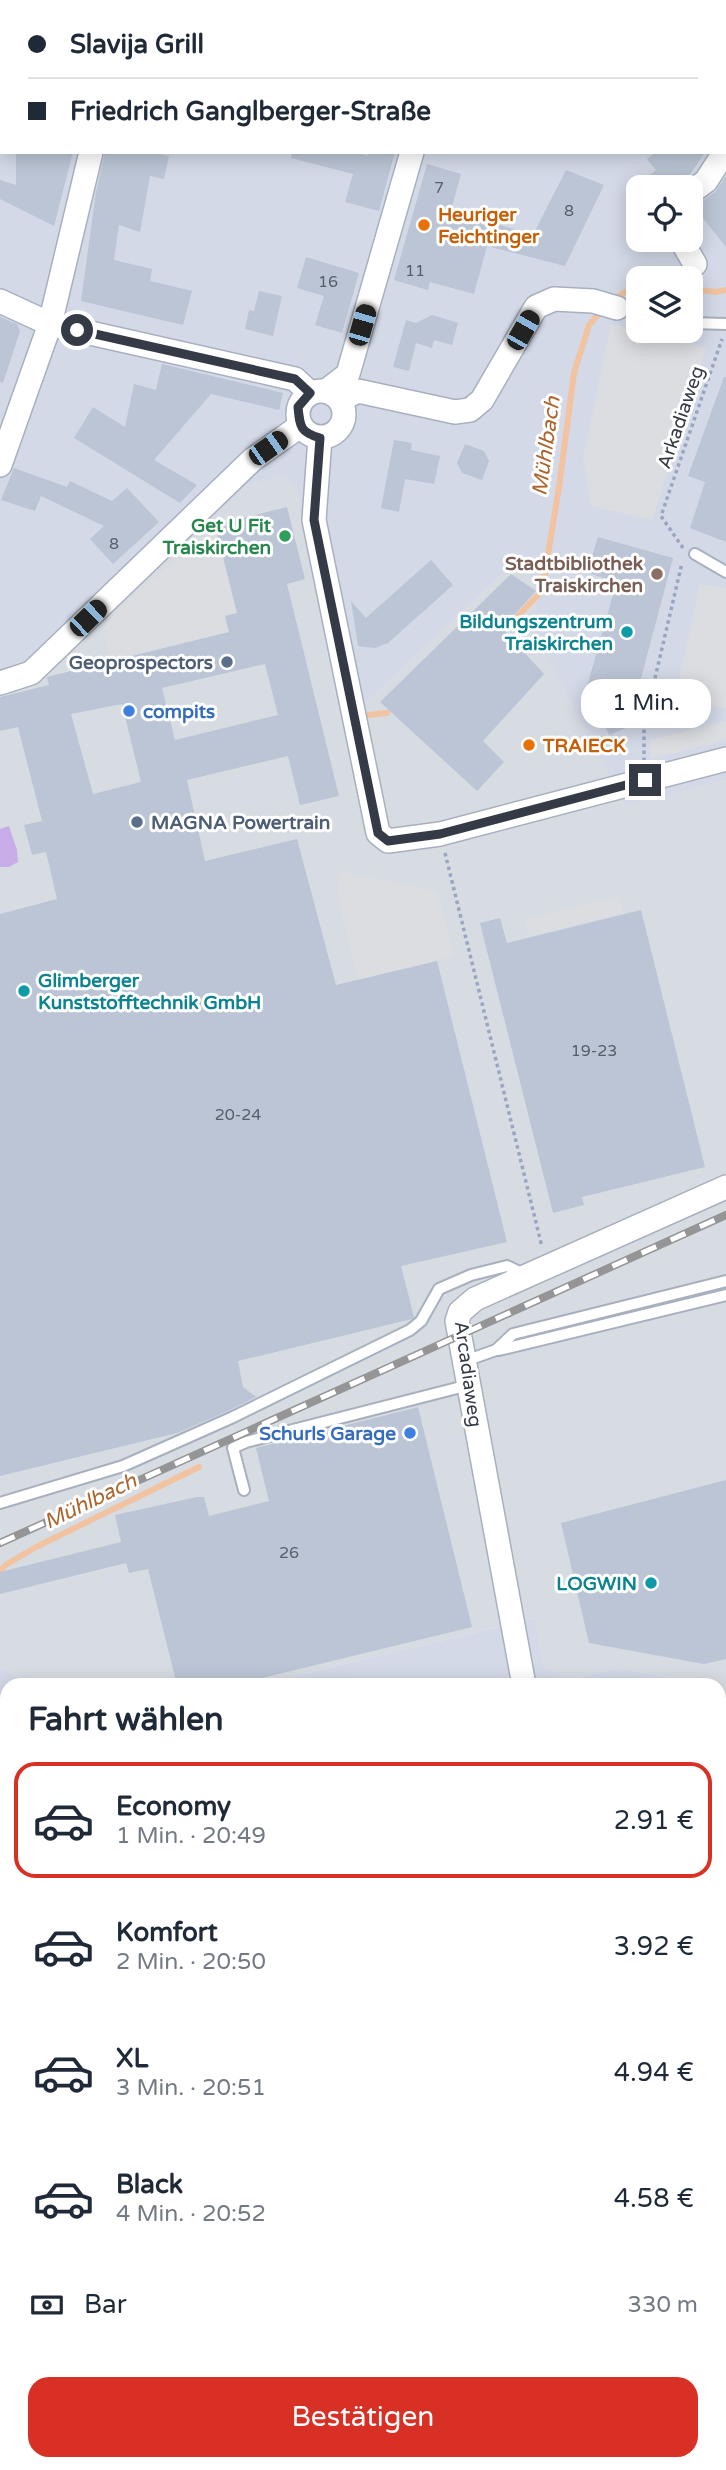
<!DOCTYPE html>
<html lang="de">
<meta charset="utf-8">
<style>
body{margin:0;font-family:"Varela Round",sans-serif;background:#f6f6f7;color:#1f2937;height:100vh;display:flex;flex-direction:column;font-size:26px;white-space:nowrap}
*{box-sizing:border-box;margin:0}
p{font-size:23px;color:#747a83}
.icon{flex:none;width:38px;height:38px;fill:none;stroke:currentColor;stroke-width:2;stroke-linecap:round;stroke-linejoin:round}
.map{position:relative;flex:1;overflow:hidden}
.details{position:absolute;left:0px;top:1678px;width:726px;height:793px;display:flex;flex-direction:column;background:#fff;border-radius:21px 21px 0 0;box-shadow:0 4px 18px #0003}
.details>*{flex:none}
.hud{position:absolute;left:0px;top:0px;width:726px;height:154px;box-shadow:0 4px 18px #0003;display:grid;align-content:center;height:154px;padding:0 28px;background:#fff}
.fabs{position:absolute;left:626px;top:175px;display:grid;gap:14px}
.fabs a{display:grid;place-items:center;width:77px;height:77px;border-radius:14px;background:#fff;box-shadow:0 4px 18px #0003;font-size:35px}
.end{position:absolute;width:32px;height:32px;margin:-16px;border:9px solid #353b46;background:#fff;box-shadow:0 0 0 4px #fff}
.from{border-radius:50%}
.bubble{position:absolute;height:49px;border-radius:21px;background:#fff;box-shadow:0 4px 18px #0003;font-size:23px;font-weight:600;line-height:49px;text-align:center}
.car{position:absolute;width:21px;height:42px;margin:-21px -10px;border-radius:9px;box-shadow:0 0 5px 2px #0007;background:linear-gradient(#222 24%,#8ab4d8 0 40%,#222 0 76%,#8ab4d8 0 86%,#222 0)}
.hud b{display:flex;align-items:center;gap:24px;height:66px;font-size:26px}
.hud b+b{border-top:2px solid #e0e1e3}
.hud i{width:18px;height:18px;background:#1f2937}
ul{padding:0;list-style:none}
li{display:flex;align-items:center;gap:21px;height:116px;margin:0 14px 10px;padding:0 14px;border:4px solid transparent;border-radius:21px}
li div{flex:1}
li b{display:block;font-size:26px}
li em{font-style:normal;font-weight:600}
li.selected{border-color:#d93025}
li>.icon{width:63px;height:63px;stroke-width:1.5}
h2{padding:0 28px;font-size:32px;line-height:84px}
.pay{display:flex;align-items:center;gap:18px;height:77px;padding:0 28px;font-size:26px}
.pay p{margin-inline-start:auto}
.cta{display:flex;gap:14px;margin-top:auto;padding:14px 28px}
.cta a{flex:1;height:80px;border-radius:21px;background:#d93025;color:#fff;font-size:28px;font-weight:600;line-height:80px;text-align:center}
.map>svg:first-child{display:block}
</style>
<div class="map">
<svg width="726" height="2470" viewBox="0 0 726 2470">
<rect width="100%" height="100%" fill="#e5e9f3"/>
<path fill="#d3d9e7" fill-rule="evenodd" d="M0 0H726V780L624 806 533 630 542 569 516 561 368 701 338 709 296 486 282 475 45 673 0 687ZM2 2H724V152H2ZM639 187H691V240H639ZM639 278H691V331H639Z
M535 1618 543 1666 568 1680 619 1668 698 1683 702 1685H259Z
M0 1666 31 1685H7V2464H719V1696L726 1697V2470H0Z"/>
<path fill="#d7dce2" d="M282 475 296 485 338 709 368 701 516 561 542 569 534 630 624 805 726 780V1697L719 1696V1685H702L698 1683 620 1668 568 1680 543 1666 534 1618 259 1685H31L0 1666V687L45 673 248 485Z"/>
<path fill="#c9ade9" d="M9 826 17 850 18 862 9 867H0V829Z
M719 1736 726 1737V1829L719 1825Z
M726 2125V2458L719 2451V2132Z"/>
<path fill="#dbdde1" d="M611 324 706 348 652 520 591 506 583 458Z
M215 525 237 613 225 616 229 632 110 659 102 624Z
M700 584 726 588V708L673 706Z
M726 721V740L651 759 650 740Z
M340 871 437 891 454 956 358 980 338 896Z
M619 896 624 913 528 936 524 919Z"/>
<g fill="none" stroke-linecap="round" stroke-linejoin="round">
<path stroke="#f2c3a0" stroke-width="6" d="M691 289 716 292 726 290
M610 301 639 284
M508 626 542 591 559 487 574 373 589 325 603 309
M369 715 387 713
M0 1571 7 1564 38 1546 199 1467"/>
</g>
<path fill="#bbc5d5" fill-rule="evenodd" d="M16 152H73L54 226 0 199V180L16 185Z
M105 152H150L169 156 164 179 150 176 140 232 119 225 114 260 152 269 150 281 192 291 183 325 81 301 96 192Z
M292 152H355L368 156 369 152H395L379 211 345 202 353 174 291 158Z
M656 152H705L689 176 678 187H655L647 177 656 170 647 159Z
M427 164 461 174 451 210 533 235 566 170 604 185 565 266 487 246 474 294 430 282 428 290 394 280Z
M726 176V247L694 207 715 192Z
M306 257 359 273 342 333 315 325 324 296 297 288Z
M259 291 282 296 273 336 245 329 249 310 254 311Z
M432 315 458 323 452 345 434 340 432 348 416 343 409 371 393 367 406 320 416 323Z
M0 317 17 324 20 331 3 383 0 382Z
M162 364 283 393 279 410 211 394 154 460 197 485 180 503 74 438 93 407 125 427 134 384 156 390Z
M724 377H726V542L690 528 705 482 688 476Z
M394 440 412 443 411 450 440 456 434 484 405 479 399 512 381 508Z
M465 444 484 451 489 461 482 480 462 473 457 463Z
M14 468 67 487 70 481 112 501 127 488 159 522 113 564 90 539 104 526 41 496 35 511 1 500Z
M287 507 305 579 287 584 339 796 300 805 288 756 187 780 205 861 297 839 336 985 437 961 507 1242 401 1266 414 1317 412 1319 238 1361 243 1387 256 1397 228 1411 177 1433 0 1476V914L57 899 46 852 32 855 24 825 42 821 18 727 0 731V697L49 685 47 677 229 632 225 616 237 613 215 525ZM265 664 278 715 175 740 162 688ZM122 704 141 782 93 794 71 714Z
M598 537 673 558 628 727 609 735 588 683 617 581 587 573Z
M431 560 453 585 388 643 375 648 358 646 351 601 366 618Z
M511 574 536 591 502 628 544 674 483 741 504 762 477 791 380 702Z
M641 910 705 1167 582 1197 584 1205 553 1213 480 923 500 918 507 943Z
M418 1407 472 1627 233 1685H177L148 1569 129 1573 126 1563 0 1594V1572L121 1542 115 1515 197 1497H204L209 1516 269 1501 256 1448Z
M726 1480V1659L704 1664 589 1643 561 1523Z"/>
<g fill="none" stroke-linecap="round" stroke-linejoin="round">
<g stroke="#a8b0bf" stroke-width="14">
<path id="lane" d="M617 308 639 312
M691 323 726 324
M695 554 726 572
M499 1350 726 1295
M465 1361 496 1350 513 1334 726 1281
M244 1490 233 1448 246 1442 469 1385
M0 1503 123 1466 231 1418 410 1330 421 1321 439 1289 471 1275 507 1266 526 1275
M79 2470 84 2464"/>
</g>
<g stroke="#a8b0bf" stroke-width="26">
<path id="street" d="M146 2 147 0
M455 2V0
M691 192 706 181 726 150
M681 240 695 264
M0 301 50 324 295 379 310 393
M298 414a23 23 0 1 1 46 0a23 23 0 1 1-46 0Z
M326 391 348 374 412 152
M340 400 358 391 455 412 470 410 482 400 536 307 554 299 593 301 617 308
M320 438 314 520 378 833 388 841 440 834 726 759
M0 465 50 324 91 152
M0 683 31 673 252 460 300 426
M524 1685 457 1321 460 1312 475 1299 726 1187
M719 1994 726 1988
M0 2035 7 2046
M719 2061 726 2068
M719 2112 726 2105
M0 2343 7 2337
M333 2464 340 2470
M692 2464 698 2470
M410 2470 415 2464"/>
</g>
<g stroke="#96a6d8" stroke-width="35">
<path id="secondary" d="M719 1712 726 1714
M0 2110 7 2102"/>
</g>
<path stroke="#99a6c1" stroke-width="3.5" stroke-dasharray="3.5 3.5" stroke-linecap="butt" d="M700 282 701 309
M683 548 661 516 722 339
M644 761V725L682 563
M445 853 542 1247
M719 2446 726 2442
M537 2464V2470
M661 2470 666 2464"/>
<use href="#lane" stroke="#fff" stroke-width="10"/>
<use href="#street" stroke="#fff" stroke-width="23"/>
<use href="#secondary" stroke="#c4d1ff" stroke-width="32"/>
<g stroke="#959595" stroke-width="8">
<path id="rail" d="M0 1543 726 1215"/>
</g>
<use href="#rail" stroke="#fff" stroke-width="5" stroke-dasharray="16" stroke-linecap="butt"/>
</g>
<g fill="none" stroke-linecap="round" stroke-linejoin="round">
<path stroke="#353b46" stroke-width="9" d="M77 330 295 379 310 393 298 407C300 427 300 432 320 438L314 520 378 833 388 841 440 834 645 780"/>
</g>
<g fill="#e8710a" stroke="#fff" stroke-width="2.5">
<circle cx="424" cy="225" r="7"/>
<circle cx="529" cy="745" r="7"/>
</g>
<circle fill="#2e9e5b" stroke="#fff" stroke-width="2.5" cx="285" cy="536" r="7"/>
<circle fill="#8d6e63" stroke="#fff" stroke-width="2.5" cx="657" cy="574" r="7"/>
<g fill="#0f9aa8" stroke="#fff" stroke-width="2.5">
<circle cx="627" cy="632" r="7"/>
<circle cx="24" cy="991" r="7"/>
<circle cx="651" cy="1583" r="7"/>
</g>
<g fill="#5c6f8a" stroke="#fff" stroke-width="2.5">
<circle cx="227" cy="662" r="7"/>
<circle cx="137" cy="822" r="7"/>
</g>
<g fill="#3f7fe0" stroke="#fff" stroke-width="2.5">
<circle cx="129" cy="711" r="7"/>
<circle cx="410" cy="1433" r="7"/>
</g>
<g text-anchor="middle" stroke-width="6" stroke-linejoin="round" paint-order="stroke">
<g font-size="16" fill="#565e6a">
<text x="439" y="193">7</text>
<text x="569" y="216">8</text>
<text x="415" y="276">11</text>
<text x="328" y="287">16</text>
<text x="114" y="549">8</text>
<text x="594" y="1056">19-23</text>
<text x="238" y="1120">20-24</text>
<text x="289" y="1558">26</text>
</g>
<g font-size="19" font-weight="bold" fill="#c56008" stroke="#fff" text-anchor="start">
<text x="438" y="221">Heuriger<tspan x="438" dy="22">Feichtinger</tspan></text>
<text x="543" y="752">TRAIECK</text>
</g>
<g font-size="19" fill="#353b46" stroke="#fff">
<text transform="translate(680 417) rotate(-71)" y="7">Arkadiaweg</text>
<text transform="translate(469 1374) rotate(82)" y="7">Arcadiaweg</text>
</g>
<g font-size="19" font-weight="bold" fill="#27864d" stroke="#fff" text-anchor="end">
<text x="271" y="532">Get U Fit<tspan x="271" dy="22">Traiskirchen</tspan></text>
</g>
<g font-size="19" font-weight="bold" fill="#785e54" stroke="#fff" text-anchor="end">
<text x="643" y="570">Stadtbibliothek<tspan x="643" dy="22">Traiskirchen</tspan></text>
</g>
<g font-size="19" font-weight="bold" fill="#0d838f" stroke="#fff" text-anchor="end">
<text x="613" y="628">Bildungszentrum<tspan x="613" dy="22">Traiskirchen</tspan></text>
<text x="38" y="987" text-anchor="start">Glimberger<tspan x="38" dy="22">Kunststofftechnik GmbH</tspan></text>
<text x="637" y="1590">LOGWIN</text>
</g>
<g font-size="19" font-weight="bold" fill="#4e5e75" stroke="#fff" text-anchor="end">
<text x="213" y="669">Geoprospectors</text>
<text x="151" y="829" text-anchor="start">MAGNA Powertrain</text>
</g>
<g font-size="19" font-weight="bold" fill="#366cbe" stroke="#fff" text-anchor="start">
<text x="143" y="718">compits</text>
<text x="396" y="1440" text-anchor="end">Schurls Garage</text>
</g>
<g font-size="21" font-style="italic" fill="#ad632a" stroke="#fff">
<text transform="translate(546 446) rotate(-82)" y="7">Mühlbach</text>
<text transform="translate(90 1501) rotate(-26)" y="7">Mühlbach</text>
</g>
</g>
</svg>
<div class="fabs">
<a><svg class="icon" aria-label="locate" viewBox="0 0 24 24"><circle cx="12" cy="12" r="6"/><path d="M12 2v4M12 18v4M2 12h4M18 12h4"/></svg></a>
<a><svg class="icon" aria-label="layers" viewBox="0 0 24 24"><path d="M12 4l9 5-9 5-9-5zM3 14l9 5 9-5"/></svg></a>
</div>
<i class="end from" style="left:77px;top:330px"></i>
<i class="end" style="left:645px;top:780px"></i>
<div class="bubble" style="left:581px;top:679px;width:130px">1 Min.</div>
<i class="car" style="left:362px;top:325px;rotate:16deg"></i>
<i class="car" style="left:523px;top:330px;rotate:30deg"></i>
<i class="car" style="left:268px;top:448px;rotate:55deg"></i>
<i class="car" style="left:88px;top:618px;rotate:46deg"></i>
<div class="hud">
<b><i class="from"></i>Slavija Grill</b>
<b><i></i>Friedrich Ganglberger-Straße</b>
</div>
<section class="details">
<h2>Fahrt wählen</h2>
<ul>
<li class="selected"><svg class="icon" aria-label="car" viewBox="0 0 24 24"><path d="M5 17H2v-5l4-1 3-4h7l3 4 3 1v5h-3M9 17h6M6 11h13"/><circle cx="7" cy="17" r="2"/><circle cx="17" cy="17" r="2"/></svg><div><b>Economy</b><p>1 Min. · 20:49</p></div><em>2.91 €</em></li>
<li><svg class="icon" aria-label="car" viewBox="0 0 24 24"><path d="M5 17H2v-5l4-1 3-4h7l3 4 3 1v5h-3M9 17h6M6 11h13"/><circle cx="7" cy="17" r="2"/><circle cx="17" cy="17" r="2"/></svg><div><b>Komfort</b><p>2 Min. · 20:50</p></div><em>3.92 €</em></li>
<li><svg class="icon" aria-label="car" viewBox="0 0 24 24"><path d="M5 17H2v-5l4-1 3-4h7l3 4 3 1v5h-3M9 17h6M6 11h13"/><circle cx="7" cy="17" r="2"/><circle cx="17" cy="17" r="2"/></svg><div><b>XL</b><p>3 Min. · 20:51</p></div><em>4.94 €</em></li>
<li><svg class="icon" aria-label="car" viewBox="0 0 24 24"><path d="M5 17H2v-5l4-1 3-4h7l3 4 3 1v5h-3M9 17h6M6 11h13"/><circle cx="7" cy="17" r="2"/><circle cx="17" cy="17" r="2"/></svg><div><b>Black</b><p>4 Min. · 20:52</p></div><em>4.58 €</em></li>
</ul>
<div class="pay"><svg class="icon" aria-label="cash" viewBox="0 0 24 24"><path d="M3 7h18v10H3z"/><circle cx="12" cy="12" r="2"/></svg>Bar<p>330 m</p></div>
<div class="cta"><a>Bestätigen</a></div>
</section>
</div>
